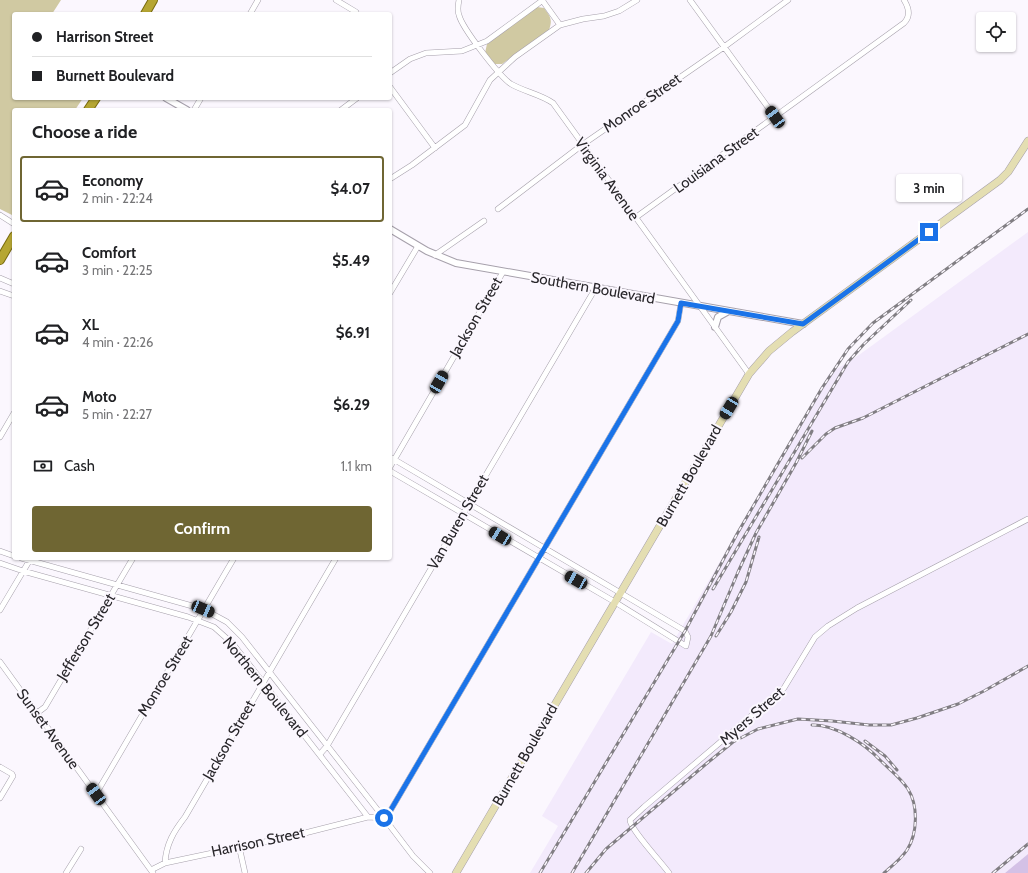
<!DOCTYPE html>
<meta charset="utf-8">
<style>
body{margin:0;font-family:Cabin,sans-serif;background:#f2f2f2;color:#202124;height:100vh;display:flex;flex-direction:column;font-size:15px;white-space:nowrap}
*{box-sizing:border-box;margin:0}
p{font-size:13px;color:#757577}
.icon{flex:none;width:22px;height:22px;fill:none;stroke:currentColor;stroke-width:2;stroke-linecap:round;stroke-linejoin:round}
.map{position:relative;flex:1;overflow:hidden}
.sheet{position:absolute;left:12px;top:108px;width:380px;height:452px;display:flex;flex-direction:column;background:#fff;border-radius:4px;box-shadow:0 1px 3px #0004}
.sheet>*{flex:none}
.hud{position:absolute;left:12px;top:12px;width:380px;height:88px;border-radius:4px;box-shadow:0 1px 3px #0004;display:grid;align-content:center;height:88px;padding:0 20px;background:#fff}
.buttons{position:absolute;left:976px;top:12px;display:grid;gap:8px}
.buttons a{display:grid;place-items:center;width:40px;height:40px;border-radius:4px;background:#fff;box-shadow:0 1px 3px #0004;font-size:20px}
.end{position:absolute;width:18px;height:18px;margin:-9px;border:5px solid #1a73e8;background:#fff;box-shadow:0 0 0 2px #fff}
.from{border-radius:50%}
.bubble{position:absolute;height:28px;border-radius:4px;background:#fff;box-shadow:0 1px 3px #0004;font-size:13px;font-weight:700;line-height:28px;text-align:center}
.car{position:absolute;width:12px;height:24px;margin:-12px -6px;border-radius:5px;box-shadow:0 0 3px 1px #0007;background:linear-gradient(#222 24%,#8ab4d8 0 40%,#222 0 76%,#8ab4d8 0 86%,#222 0)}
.hud b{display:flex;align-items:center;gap:14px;height:38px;font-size:15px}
.hud b+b{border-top:1px solid #e0e0e0}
.hud i{width:10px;height:10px;background:#202124}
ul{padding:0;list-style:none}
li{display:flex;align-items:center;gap:12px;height:66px;margin:0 8px 6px;padding:0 12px;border:2px solid transparent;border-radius:4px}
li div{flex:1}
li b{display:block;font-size:15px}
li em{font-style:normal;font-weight:700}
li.active{border-color:#6f6633}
li>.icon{width:36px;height:36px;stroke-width:1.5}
h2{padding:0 20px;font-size:18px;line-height:48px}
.pay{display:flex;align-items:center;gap:10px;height:44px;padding:0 20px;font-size:15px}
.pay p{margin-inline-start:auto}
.button{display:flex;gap:8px;margin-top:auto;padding:8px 20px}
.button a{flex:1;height:46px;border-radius:4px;background:#6f6633;color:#fff;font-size:16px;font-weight:700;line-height:46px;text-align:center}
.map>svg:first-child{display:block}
</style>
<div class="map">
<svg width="1028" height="873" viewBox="0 0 1028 873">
<rect width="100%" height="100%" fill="#fbf7fe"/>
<path fill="#f3eafc" d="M1028 232V854L1005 873H530L558 826 542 816 651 632 672 644 829 374 859 355Z"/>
<path fill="#d0c9a2" d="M0 0H61L52 14H14V98H83L75 110H14V211L12 215 0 209Z
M537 7 544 8C550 16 553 19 549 30L502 64H494L485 53 487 44Z"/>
<path fill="#d4c1e6" d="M1028 854V873H1005Z"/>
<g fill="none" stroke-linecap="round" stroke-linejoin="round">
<g stroke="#a6a0ab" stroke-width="6">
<path id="minor" d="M336 0 356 12
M459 0C458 5 457 10 459 15 462 28 500 77 511 84 525 92 540 94 553 103L749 374
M542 0 560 25
M690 0 775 117
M250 14 258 0
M390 73 410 59 426 53 462 51 487 41 543 0
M390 87 435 148
M194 110 201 98
M341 110 357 98
M390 179 412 165 465 125 490 80 515 57 560 25 583 19 604 16 619 11 637 0
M498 209 582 145 724 47 788 0
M0 215 14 224
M635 218 904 23C911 16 909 8 904 0
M435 255 484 221
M0 278 14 284
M0 291 14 296
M390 293 418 246
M0 437 14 413
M390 457 685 631 688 637 686 646 615 602 390 471
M390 467 503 272
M0 551 14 556
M21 558 203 609 227 622 242 637 384 818 389 813 678 321 681 303
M0 563 23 571 188 617 214 627 233 644 368 817 384 818 413 856 430 873
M0 610 31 558
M0 662 153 873
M37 713 45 707 133 558
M320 754 327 746 595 289
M0 767 12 774 13 776 0 798
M96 794 234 558
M239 846 245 873
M165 863C166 844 174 831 185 817L336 558
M151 870 165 863 297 835 368 817
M66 873 81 849
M669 873C662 863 630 829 630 820L644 807 784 688 815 637 828 626 857 608 1028 519"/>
</g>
<g stroke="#a6a0ab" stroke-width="8">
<path id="tertiary" d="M166 98 187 110
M390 229 427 251 456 263 803 324
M715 327 718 317 727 312"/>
</g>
<g stroke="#a6a0ab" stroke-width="8">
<path id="secondary" d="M456 873 749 374 769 351 792 332 1000 180 1008 172 1028 141"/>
</g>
<g stroke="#796b0f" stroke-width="10">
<path id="trunk" d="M145 14 153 0
M88 110 96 98
M0 260 14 236"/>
</g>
<use href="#minor" stroke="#fff" stroke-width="5"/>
<use href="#tertiary" stroke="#fff" stroke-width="6"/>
<use href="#secondary" stroke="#e4deb2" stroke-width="7"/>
<use href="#trunk" stroke="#b6a633" stroke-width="8"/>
<g stroke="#817e83" stroke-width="3">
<path id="rail" d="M802 458 826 434 835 428 863 418 1028 334
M713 589 848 362 864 344 911 300
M716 636 731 612 746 582 759 537
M812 725C835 724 865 744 880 760 890 770 900 777 908 789 918 805 918 833 907 850 901 859 892 866 884 873
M865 741 885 756 897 770
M540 873 685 631 737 534 822 388 848 349 873 323 1028 209
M572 873 711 636 738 572 756 533 796 463 812 431
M586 873 606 849 706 764 733 742 758 729 798 719 832 721 869 725H891L917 718 958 704 984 691 1028 666
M993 873 1028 844"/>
</g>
<use href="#rail" stroke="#fbf7fe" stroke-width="1.5" stroke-dasharray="4.5" stroke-linecap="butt"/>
</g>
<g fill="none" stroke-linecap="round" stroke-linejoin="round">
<path stroke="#1a73e8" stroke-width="5" d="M384 818 389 813 678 321 681 303 803 324 929 232"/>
</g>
<g text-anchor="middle" stroke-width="4" stroke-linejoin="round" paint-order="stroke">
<g font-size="15" fill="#28262a" stroke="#fbf7fe">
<text transform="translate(642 103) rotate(-35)" y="5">Monroe Street</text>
<text transform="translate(716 160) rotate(-36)" y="5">Louisiana Street</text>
<text transform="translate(607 179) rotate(54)" y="5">Virginia Avenue</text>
<text transform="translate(593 288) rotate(10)" y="5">Southern Boulevard</text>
<text transform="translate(476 317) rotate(-60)" y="5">Jackson Street</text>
<text transform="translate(689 476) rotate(-60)" y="5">Burnett Boulevard</text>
<text transform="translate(458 522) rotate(-60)" y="5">Van Buren Street</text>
<text transform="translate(86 637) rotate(-59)" y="5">Jefferson Street</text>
<text transform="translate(165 676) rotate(-59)" y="5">Monroe Street</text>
<text transform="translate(265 687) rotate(51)" y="5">Northern Boulevard</text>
<text transform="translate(752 716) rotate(-41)" y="5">Myers Street</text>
<text transform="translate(48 729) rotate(54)" y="5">Sunset Avenue</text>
<text transform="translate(229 740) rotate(-60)" y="5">Jackson Street</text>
<text transform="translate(525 755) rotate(-60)" y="5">Burnett Boulevard</text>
<text transform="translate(258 842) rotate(-12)" y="5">Harrison Street</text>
</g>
</g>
</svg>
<div class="buttons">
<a><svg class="icon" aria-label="locate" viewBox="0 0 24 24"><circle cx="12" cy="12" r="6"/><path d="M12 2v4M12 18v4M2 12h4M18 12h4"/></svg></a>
</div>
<i class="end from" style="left:384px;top:818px"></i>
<i class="end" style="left:929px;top:232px"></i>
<div class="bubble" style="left:896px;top:174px;width:66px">3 min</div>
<i class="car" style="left:775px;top:117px;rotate:324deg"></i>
<i class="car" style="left:439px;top:382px;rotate:30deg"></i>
<i class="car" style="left:729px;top:408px;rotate:211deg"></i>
<i class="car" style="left:500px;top:536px;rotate:301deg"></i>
<i class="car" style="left:576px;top:580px;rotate:299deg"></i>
<i class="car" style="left:203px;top:609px;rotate:113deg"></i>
<i class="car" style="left:96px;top:794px;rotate:324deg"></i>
<div class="hud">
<b><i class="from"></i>Harrison Street</b>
<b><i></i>Burnett Boulevard</b>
</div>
<section class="sheet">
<h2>Choose a ride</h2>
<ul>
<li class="active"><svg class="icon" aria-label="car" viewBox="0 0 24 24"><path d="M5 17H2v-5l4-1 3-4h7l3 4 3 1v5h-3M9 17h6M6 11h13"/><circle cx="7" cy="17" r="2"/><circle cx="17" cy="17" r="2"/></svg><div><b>Economy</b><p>2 min · 22:24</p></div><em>$4.07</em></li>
<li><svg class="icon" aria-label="car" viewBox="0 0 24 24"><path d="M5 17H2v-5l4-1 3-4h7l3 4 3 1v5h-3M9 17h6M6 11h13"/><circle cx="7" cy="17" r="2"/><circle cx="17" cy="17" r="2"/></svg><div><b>Comfort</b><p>3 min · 22:25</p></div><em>$5.49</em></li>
<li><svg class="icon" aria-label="car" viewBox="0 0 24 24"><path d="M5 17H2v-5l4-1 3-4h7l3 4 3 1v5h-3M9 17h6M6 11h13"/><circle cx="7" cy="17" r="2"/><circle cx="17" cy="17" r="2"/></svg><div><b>XL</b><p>4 min · 22:26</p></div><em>$6.91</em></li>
<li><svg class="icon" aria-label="car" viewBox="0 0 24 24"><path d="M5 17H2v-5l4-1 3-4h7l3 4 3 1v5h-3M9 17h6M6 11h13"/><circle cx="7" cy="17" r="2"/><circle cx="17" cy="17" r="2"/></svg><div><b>Moto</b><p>5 min · 22:27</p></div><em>$6.29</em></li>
</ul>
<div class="pay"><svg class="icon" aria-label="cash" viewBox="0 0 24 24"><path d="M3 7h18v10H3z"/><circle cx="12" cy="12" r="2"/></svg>Cash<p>1.1 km</p></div>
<div class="button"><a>Confirm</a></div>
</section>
</div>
